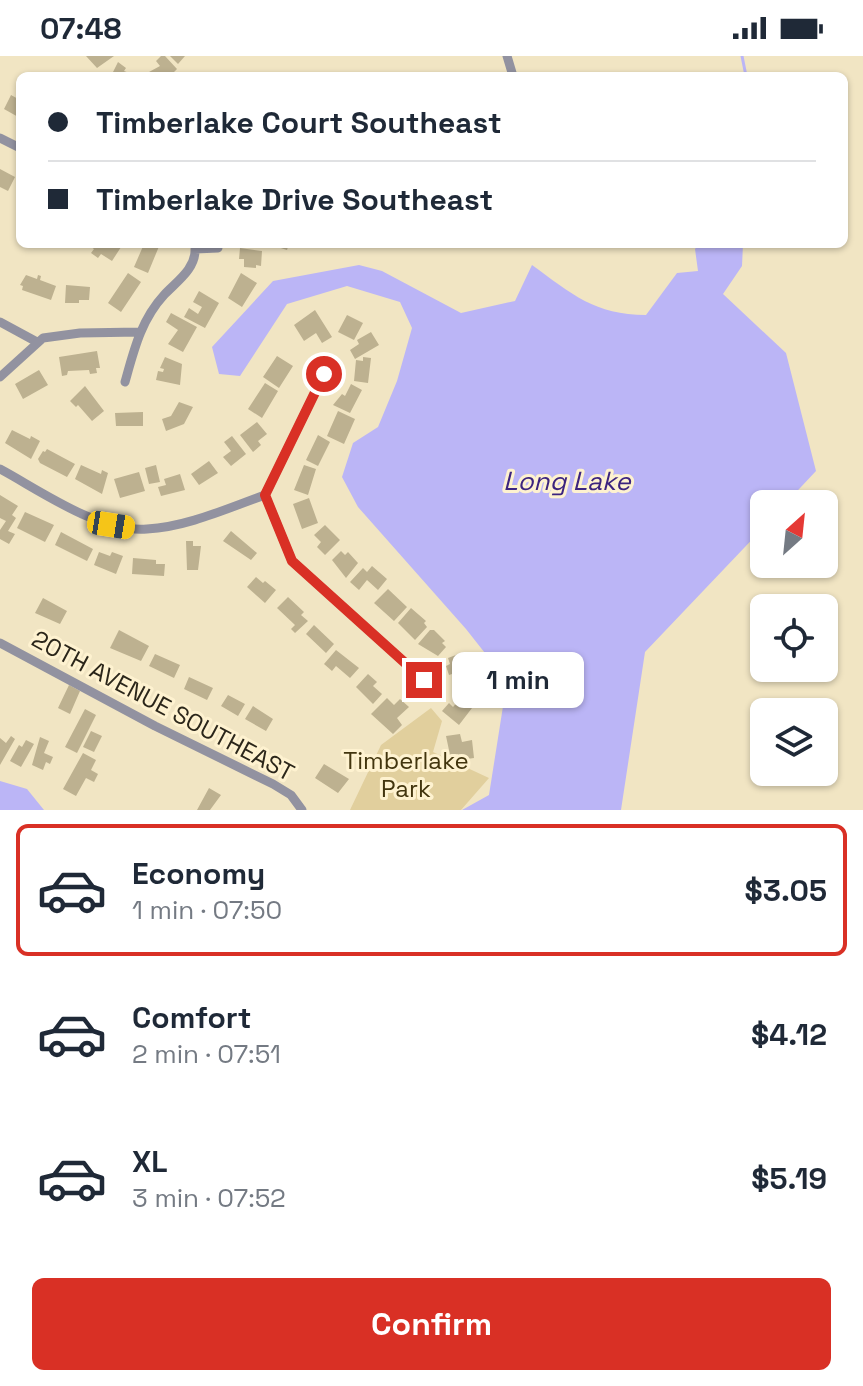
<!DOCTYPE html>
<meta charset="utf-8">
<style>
body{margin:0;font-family:"Space Grotesk",sans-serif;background:#f2f2f3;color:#1f2937;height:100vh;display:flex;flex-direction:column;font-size:30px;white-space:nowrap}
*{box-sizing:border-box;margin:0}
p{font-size:26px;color:#747a83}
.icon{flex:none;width:44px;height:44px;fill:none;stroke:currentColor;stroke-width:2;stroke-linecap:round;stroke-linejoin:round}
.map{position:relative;height:754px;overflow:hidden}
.drawer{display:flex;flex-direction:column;background:#fff;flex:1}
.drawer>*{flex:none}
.banner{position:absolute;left:16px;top:16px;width:832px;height:176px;border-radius:12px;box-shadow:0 2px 6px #0004;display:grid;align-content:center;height:176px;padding:0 32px;background:#fff}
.needle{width:52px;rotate:27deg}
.fabs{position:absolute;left:750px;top:434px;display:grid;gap:16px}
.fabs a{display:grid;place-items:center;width:88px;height:88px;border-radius:12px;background:#fff;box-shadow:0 2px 6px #0004;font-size:40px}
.end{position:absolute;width:36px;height:36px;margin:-18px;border:10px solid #d93025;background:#fff;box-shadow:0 0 0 4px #fff}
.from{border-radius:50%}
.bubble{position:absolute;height:56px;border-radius:12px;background:#fff;box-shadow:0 2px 6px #0004;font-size:26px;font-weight:800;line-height:56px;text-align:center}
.car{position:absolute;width:24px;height:48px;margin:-24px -12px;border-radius:10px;box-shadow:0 0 6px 2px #0007;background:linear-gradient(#f5c518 24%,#345 0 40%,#f5c518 0 76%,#345 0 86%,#f5c518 0)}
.banner b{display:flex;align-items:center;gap:28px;height:76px;font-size:30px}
.banner b+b{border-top:2px solid #e0e1e3}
.banner i{width:20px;height:20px;background:#1f2937}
ul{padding:14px 0 0;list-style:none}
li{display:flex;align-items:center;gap:24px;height:132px;margin:0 16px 12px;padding:0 16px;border:4px solid transparent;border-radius:12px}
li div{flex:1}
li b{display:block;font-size:30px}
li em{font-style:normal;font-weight:800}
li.current{border-color:#d93025}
li>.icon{width:72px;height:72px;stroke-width:1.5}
.button{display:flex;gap:16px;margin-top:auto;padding:16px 32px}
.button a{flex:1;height:92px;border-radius:12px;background:#d93025;color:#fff;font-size:32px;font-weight:800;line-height:92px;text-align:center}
.status{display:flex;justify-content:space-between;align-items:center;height:56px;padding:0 40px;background:#fff;direction:ltr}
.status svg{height:22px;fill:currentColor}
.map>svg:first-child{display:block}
</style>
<div class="status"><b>07:48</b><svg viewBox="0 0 49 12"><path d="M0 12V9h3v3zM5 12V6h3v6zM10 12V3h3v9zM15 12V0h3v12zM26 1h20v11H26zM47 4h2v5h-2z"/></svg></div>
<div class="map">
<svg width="863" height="754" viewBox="0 0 863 754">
<rect width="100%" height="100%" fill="#f1e5c3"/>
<path fill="#e1cf9d" d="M431 652 442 665 433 696 489 722 461 754H350L381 689Z"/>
<path fill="#bbb5f6" d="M699 188H743L742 210 723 238 786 297 816 415 785 448H764V471L645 596 621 754H462L489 739 507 625 466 573 358 451 342 421 353 387 378 371 397 325 412 272 400 246 347 230 287 248 240 320 219 318 212 291 273 225 359 209 382 215 461 257 515 245 532 209C572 238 595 259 646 259L677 217 698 215 695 193Z
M0 725 27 733 44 754H0Z"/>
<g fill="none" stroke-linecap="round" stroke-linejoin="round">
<path stroke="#bbb5f6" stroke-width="3" d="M742 0 746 20"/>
</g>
<path fill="#bdb190" d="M86 0H114L97 12Z
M161 0H165L177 13 170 20H152L149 16 160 10 156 5Z
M170 0H185L178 8Z
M118 6 126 12 124 15 132 18 130 20H111Z
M11 39 20 44V62L4 53Z
M0 113 15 121 8 135 0 131Z
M87 188H123L112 205 101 198 98 202 91 197 94 193Z
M144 188H160L148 217 134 211Z
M268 188H289L287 194Z
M240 192 262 195 261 210 256 209V212L244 211V203H239Z
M128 217 141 226 121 256 108 247Z
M241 217 257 227 242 251 228 242Z
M26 219 37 223 38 219 41 220 40 224 56 230 51 244 22 234 23 230 20 229Z
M66 229 90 231 89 244H79V247H65Z
M199 235 219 247 205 272 184 261 189 252 198 258 202 251 193 246Z
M315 254 332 281 322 287 316 277 304 285 294 269Z
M171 257 197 271 183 296 168 288 178 274 166 266Z
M347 259 363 267 354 284 338 276Z
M371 276 379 289 355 303 350 294 359 288 357 284Z
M97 295 100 312H96L97 317 90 318 89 314 68 315 67 319 62 320 59 301Z
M277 300 293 310 279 332 263 321Z
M165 301 182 308 180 329 156 324 158 315 163 316 164 313 160 312Z
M363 301 371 302 368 327 354 325 356 304 363 305Z
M39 314 48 329 23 343 15 328Z
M265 327 278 335 262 362 248 353Z
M351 328 362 334 350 357 333 349 342 338 345 340Z
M85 330 104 355 92 365 78 349 76 351 70 345Z
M179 346 193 351 184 368 166 375 162 363 171 360Z
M338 355 355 363 344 388 327 380Z
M143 356V370H116L115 357Z
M257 366 267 378 258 385 261 389 253 396 240 379Z
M12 374 30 383 31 380 40 385 31 403 5 387Z
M318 379 330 386 318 410 306 404Z
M232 380 246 398 231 410 223 401 231 395 224 386Z
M47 393 75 408 67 421 40 407 38 403 43 395 45 396Z
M209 405 218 417 199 429 191 418Z
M81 409 101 418 102 414 108 417 102 438 75 423Z
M156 409 160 426 149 428 145 412Z
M304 409 316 413 308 439 294 434Z
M139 416 145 435 120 442 114 423Z
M180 418 185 434 161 440 158 431 166 429 164 423Z
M0 439 18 450 12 459 16 462 8 475 15 478 9 488 0 483V474L6 465 0 462Z
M309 442 318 467 302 473 293 448Z
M25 456 54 469 45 486 17 472Z
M325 469 340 484 325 499 317 491 321 486 314 479Z
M231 475 257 497 251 504 223 485Z
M61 476 93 493 87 505 55 489Z
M186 485H193V490H201L198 514H187Z
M341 495 345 499 348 496 358 507 346 522 332 504Z
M99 496 110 500 112 496 123 500 116 518 94 509Z
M133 502 156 504V508H165L164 520 132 518Z
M372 510 387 523 378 534 367 524 359 534 350 526 363 512 367 516Z
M256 521 263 527 265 525 276 534 265 547 247 531Z
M388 533 407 551 394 565 374 547Z
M288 541 304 556 301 559 308 565 295 577 291 573 295 569 277 552Z
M43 542 67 555 60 568 35 557Z
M411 552 426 565 424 567 427 571 415 584 398 567Z
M314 569 334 588 326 597 306 578Z
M119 574 149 590 141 605 110 592Z
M430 574H434L445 585 442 587 446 591 438 600 418 588Z
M336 594 359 612 350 622 336 610 332 615 324 608Z
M464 596 470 612 449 619 446 610 450 608 448 602Z
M155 598 180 609 174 622 149 610Z
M368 618 377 626 373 630 382 638 373 648 356 631Z
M189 621 213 632 207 644 184 633Z
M461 621 480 622 479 640 460 639Z
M69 629 80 635 70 658 58 652Z
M228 639 245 648 238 660 221 650Z
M387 642 394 649 400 643 409 651 397 662 402 669 393 678 371 658Z
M461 642 472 652 459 669 442 655 449 647 453 651Z
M253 650 273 663 266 675 245 663Z
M85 653 96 659 77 697 65 691Z
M91 675 102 680 94 696 83 691Z
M460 678 462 686 472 684 474 702 460 704 458 698 450 699 446 680Z
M11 680 15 683 0 709V682L6 687Z
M40 681 49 685 44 697 53 701 50 708 46 706 43 714 32 709Z
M26 684 34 688 21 711 10 705 19 689 22 691Z
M83 697 96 704 91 714 98 718 94 726 86 722 76 740 63 733Z
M324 708 349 723 338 737 315 722Z
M209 732 221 739 210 754H197Z"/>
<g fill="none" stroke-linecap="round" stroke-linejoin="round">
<path stroke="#9292a0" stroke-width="9" d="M507 0 513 20
M0 82 20 92
M195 193 218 192
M0 266 37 286
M0 321 43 282 80 277 139 276
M125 326C134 294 141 264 164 239 176 226 196 213 195 193
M0 413C41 435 99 477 147 473 187 471 228 452 265 439
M265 439 292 505 424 624
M265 439 324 318
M0 587 155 670 273 728 291 739 302 754"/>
</g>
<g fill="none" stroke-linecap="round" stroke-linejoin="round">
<path stroke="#d93025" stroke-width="10" d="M324 318 265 439 292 505 424 624"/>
</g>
<g text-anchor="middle" stroke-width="6" stroke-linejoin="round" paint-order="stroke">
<g font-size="24" fill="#2b261a" stroke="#fef2d0">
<text transform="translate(163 650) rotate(28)" y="8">20TH AVENUE SOUTHEAST</text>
</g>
<g font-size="24" fill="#42350e" stroke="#fef2d0">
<text x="406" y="713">Timberlake<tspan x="406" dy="28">Park</tspan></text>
</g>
<g font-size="26" font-style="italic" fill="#3c247f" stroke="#fef2d0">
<text x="567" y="434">Long Lake</text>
</g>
</g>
</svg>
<div class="fabs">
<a><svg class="needle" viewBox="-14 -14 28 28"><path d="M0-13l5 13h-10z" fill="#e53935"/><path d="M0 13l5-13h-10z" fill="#747a83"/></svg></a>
<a><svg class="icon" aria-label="locate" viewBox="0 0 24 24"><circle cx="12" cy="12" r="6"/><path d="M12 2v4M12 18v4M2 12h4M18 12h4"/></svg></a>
<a><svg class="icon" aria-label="layers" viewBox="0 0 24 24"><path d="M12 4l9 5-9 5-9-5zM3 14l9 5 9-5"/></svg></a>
</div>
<i class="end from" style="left:324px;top:318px"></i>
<i class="end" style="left:424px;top:624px"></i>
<div class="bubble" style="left:452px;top:596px;width:132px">1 min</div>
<i class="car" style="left:111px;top:469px;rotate:99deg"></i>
<div class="banner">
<b><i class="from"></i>Timberlake Court Southeast</b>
<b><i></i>Timberlake Drive Southeast</b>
</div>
</div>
<section class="drawer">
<ul>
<li class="current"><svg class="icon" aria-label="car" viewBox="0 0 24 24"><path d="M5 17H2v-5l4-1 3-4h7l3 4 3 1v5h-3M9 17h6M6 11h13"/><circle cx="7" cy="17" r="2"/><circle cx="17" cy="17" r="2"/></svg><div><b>Economy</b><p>1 min · 07:50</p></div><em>$3.05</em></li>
<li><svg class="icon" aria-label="car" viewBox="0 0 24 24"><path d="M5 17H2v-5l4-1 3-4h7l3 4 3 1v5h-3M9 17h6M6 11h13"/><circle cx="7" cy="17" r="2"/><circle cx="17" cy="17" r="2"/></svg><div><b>Comfort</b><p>2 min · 07:51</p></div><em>$4.12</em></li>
<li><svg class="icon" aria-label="car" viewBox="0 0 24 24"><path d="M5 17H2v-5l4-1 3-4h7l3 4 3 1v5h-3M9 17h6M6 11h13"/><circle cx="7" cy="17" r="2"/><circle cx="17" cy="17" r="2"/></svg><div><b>XL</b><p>3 min · 07:52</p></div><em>$5.19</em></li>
</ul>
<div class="button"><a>Confirm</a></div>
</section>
